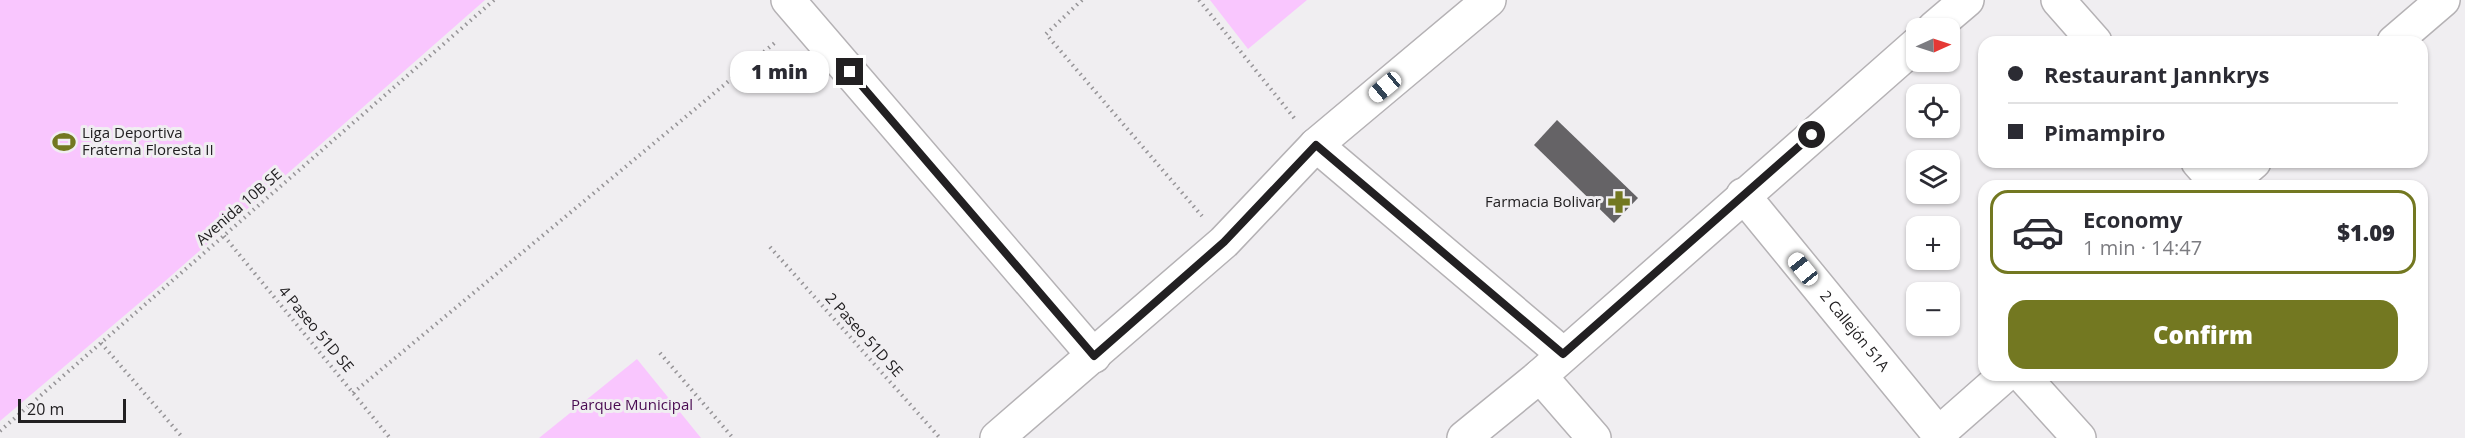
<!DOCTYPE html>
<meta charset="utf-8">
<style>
body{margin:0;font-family:"Open Sans",sans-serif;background:#f7f7f7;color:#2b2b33;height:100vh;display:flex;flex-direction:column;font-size:22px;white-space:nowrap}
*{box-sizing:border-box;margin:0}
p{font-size:20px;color:#7c7c81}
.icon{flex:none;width:33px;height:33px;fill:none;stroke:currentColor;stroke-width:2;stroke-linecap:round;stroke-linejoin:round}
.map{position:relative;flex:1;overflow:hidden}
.details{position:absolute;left:1978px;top:180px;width:450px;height:201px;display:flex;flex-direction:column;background:#fff;border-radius:18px;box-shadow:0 2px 4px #0004}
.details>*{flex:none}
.top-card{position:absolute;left:1978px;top:36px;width:450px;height:132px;border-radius:18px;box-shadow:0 2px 4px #0004;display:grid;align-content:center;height:132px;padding:0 30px;background:#fff}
.needle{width:39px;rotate:87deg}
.fabs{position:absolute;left:1906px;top:18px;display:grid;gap:12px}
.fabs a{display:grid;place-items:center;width:54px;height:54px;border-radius:12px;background:#fff;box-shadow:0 2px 4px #0004;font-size:30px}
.scale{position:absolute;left:18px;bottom:15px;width:108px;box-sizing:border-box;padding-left:6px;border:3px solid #222022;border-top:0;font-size:16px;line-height:21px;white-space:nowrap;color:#222022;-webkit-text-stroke:4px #f0eef1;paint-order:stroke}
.end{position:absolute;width:27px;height:27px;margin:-14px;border:8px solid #222022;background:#fff;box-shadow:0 0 0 3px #fff}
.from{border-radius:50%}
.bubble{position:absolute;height:42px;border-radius:18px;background:#fff;box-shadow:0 2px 4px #0004;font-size:20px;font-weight:800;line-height:42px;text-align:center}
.car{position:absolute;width:18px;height:36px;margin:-18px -9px;border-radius:8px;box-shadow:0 0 4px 2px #0007;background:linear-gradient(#fff 24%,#345 0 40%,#fff 0 76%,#345 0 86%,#fff 0)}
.top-card b{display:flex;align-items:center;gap:21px;height:57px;font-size:22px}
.top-card b+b{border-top:2px solid #e1e1e2}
.top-card i{width:15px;height:15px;background:#2b2b33}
ul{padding:10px 0 0;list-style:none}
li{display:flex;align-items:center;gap:18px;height:84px;margin:0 12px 9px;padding:0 18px;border:3px solid transparent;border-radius:18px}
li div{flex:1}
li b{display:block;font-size:22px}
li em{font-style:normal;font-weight:800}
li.on{border-color:#737821}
li>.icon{width:54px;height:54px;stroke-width:1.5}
.action{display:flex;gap:12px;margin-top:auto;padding:12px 30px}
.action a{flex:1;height:69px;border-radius:18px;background:#737821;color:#fff;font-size:24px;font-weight:800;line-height:69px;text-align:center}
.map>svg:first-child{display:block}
</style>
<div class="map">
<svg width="2465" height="438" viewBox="0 0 2465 438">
<rect width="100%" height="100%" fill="#f0eef1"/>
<path fill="#f9c6fe" d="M0 0H485L164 282 0 421Z
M1210 0H1307L1248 49Z
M637 359 701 438H539Z"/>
<path fill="#656366" d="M1557 120 1638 198 1614 223 1534 145Z"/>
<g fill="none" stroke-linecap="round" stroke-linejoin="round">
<g stroke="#b5b2b5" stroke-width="36">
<g id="minor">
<path d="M788 0 1094 356"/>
<path d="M2058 0 2095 42"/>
<path d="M2394 42 2443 0"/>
<path d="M1316 145 1563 354"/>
<path d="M2198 162 2219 186"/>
<path d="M2226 186 2254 162"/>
<path id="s1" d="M1743 195 1942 438"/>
<path d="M2022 375 2079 438"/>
<path d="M1540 376 1594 438"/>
<path d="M1938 434 2005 375"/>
<path d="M997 438 1224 242 1316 145 1489 0"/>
</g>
</g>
<g stroke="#b5b2b5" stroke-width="36">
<path id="tertiary" d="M1934 28 1967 0
M1464 438 1540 376 1917 44"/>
</g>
<path stroke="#969497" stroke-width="4" stroke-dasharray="1.5 4.5" stroke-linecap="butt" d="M1082 0 1046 34 1202 216
M1199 0 1295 119
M224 236 390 438
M770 247 940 438
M101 343 183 438
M660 353 733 438
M353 393 777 41
M0 431 494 0"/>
<use href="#minor" stroke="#fff" stroke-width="33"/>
<use href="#tertiary" stroke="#fff" stroke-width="33"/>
</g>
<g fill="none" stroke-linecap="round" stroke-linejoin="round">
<path stroke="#222022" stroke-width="8" d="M850 72 1094 356 1224 242 1316 145 1563 354 1812 135"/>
</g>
<defs>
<g id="stadium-bare" transform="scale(1.8)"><path d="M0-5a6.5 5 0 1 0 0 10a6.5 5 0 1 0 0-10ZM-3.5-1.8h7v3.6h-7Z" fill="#737821" stroke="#f0eef1" stroke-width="2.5" paint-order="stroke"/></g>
<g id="pharmacy-bare" transform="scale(1.8)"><path d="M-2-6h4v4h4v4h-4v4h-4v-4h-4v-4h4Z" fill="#737821" stroke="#f0eef1" stroke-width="2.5" paint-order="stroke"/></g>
</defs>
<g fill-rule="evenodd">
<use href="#stadium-bare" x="64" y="142"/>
<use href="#pharmacy-bare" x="1619" y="202"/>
</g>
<g text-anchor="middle" stroke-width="6" stroke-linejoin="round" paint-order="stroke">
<g font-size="15" fill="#222022" stroke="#f0eef1" text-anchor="start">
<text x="82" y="138">Liga Deportiva<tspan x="82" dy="17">Fraterna Floresta II</tspan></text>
<text x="1601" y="207" text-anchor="end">Farmacia Bolivar</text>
</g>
<g font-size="15" fill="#222022" stroke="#f0eef1">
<text transform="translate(239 207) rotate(-41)" y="5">Avenida 10B SE</text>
<text transform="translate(316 329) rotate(50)" y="5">4 Paseo 51D SE</text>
<text dy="5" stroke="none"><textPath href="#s1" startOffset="176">2 Callejón 51A</textPath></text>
<text transform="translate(864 335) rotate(48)" y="5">2 Paseo 51D SE</text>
</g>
<g font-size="15" fill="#490a51" stroke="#f0eef1">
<text x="632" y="410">Parque Municipal</text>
</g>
</g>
</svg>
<div class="fabs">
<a><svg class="needle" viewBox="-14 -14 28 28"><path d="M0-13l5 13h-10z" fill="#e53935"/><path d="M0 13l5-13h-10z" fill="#7c7c81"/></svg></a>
<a><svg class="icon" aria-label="locate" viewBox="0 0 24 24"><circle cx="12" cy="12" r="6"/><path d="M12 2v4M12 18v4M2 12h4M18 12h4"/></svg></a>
<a><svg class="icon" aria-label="layers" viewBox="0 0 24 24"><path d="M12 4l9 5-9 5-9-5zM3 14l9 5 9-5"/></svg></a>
<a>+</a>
<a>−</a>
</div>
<div class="scale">20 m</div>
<i class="end from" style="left:1812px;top:135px"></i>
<i class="end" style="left:850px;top:72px"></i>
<div class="bubble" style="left:730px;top:51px;width:99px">1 min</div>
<i class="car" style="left:1385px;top:87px;rotate:230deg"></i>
<i class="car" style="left:1803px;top:269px;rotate:321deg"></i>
<div class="top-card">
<b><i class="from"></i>Restaurant Jannkrys</b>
<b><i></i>Pimampiro</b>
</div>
<section class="details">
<ul>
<li class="on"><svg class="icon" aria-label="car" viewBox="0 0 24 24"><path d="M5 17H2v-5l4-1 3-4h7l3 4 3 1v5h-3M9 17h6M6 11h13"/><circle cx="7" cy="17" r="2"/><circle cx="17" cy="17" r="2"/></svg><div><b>Economy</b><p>1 min · 14:47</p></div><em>$1.09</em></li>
</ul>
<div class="action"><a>Confirm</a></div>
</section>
</div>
